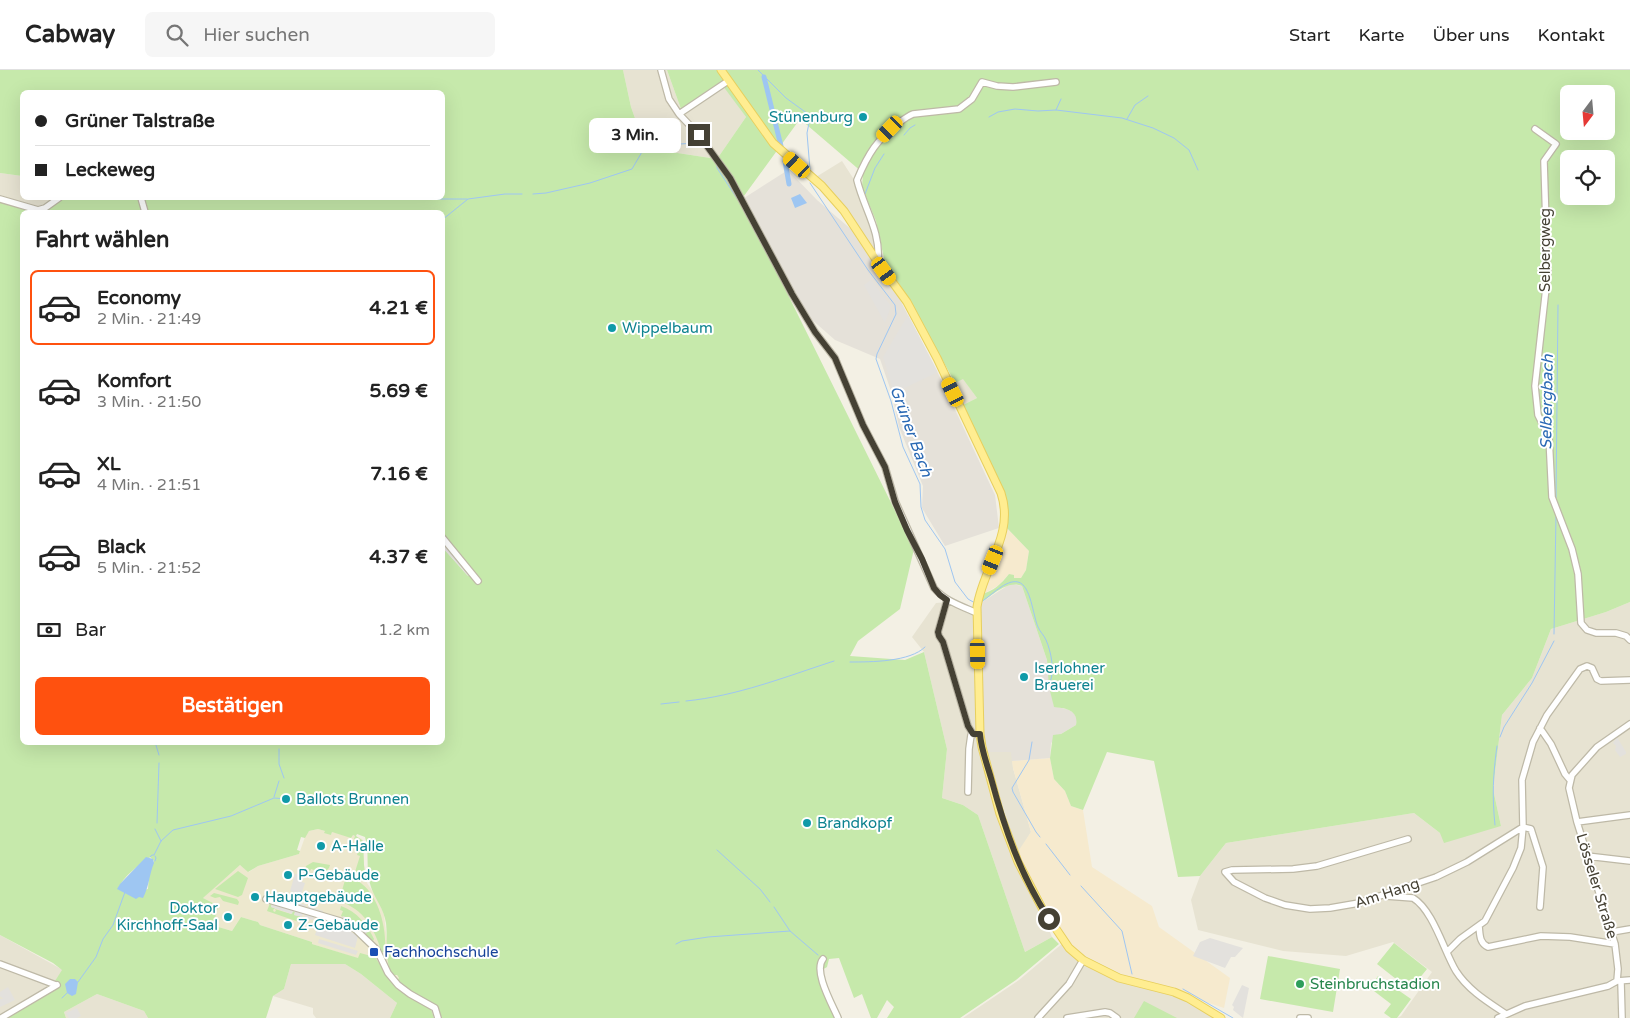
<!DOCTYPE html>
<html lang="de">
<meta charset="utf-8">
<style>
body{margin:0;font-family:"Varela Round",sans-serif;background:#f6f6f6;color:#222;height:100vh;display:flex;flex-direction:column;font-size:19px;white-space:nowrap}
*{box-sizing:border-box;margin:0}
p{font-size:16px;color:#767676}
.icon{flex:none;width:28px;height:28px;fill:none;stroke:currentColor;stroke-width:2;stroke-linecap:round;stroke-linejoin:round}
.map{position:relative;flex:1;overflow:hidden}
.drawer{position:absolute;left:20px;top:140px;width:425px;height:535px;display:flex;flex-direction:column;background:#fff;border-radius:8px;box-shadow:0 5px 20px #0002}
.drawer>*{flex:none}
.top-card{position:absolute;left:20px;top:20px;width:425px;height:110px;border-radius:8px;box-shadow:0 5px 20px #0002;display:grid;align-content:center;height:110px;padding:0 15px;background:#fff}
.needle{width:32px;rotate:196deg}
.controls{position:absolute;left:1560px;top:15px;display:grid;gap:10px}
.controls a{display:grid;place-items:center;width:55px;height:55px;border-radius:8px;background:#fff;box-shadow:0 5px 20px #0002;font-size:25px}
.end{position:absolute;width:22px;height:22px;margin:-11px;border:6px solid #454134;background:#fff;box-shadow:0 0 0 2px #fff}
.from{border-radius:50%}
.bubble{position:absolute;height:35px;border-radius:8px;background:#fff;box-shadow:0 5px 20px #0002;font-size:16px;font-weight:800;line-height:35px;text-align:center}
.car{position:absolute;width:15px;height:30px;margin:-15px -8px;border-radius:6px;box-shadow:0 0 4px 1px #0007;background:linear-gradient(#f5c518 24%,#345 0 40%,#f5c518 0 76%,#345 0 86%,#f5c518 0)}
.top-card b{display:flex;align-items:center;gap:18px;height:48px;font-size:19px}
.top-card b+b{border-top:1px solid #e0e0e0}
.top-card i{width:12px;height:12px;background:#222}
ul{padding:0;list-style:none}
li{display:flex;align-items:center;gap:15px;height:75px;margin:0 10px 8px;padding:0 5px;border:2px solid transparent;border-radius:8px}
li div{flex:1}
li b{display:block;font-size:19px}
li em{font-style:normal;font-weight:800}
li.on{border-color:#ff510f}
li>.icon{width:45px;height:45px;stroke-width:1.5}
h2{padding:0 15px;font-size:22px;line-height:60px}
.pay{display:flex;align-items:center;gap:12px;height:55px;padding:0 15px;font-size:19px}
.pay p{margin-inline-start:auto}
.action{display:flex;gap:10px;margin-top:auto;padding:10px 15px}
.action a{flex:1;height:58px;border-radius:8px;background:#ff510f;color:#fff;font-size:20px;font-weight:800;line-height:58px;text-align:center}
header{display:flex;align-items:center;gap:30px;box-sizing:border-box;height:70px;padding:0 25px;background:#fff;border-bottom:1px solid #e0e0e0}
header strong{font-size:24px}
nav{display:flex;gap:28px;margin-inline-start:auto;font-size:18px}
.search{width:350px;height:45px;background:#f6f6f6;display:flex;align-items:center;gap:12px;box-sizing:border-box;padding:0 18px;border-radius:8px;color:#767676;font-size:19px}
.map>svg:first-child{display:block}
</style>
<header>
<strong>Cabway</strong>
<div class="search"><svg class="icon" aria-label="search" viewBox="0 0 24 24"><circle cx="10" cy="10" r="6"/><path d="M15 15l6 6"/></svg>Hier suchen</div>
<nav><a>Start</a><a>Karte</a><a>Über uns</a><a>Kontakt</a></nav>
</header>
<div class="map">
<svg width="1630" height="948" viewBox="0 0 1630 948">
<rect width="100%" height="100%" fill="#f3f0e4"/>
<path fill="#e7e3d2" d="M623 0H667L681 39 724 16 746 47 717 89 671 82 655 60 642 68 631 37Z
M842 91 853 108 858 123 871 151 877 178 875 179 872 178 837 127 816 107Z
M0 103 22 106V128H58L42 139 0 128Z
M963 308 977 328 961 336 955 313Z
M948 532 976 544 983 682H1012L1013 698 1031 762 1016 787 1052 867 1025 882 978 745 963 735 942 728 947 679 924 582 912 567 936 533Z
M1630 532V948H1397L1401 946 1432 902 1393 872 1346 886 1283 881 1198 860 1191 830 1200 806 1226 773 1414 743 1440 763 1501 756 1493 719 1502 645 1532 608 1551 559 1606 542Z
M0 865 63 900 53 914 0 945Z
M1063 873 1088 895 1189 929 1219 948H963L1019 910Z
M291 894H345L361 904 397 933 390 948H316L313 944V938L273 926 284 919Z
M97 924 144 941 148 948H66L64 942Z"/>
<path fill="#f6eace" d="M1005 456 1029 481 1026 500 1021 508H1014L1009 504 999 515 985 523 981 524Z
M1050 688 1054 709 1065 721 1071 736 1083 740 1092 797 1152 836 1159 857 1230 908 1224 938 1124 905 1076 881 1053 847 1017 783 1031 762 1013 698 1012 691Z"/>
<path fill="#e5e1d9" d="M788 100 817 130 852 160 897 224 937 301 995 425 999 458 945 476 922 438 923 416 899 357 892 324 880 289 835 270 802 241 741 130Z
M1013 514 1022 516 1047 590 1054 636 1069 640 1074 643 1077 650 1076 655 1061 664 1051 673 1050 688 1012 691 1011 682H984L979 534 1007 516Z"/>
<path fill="#ede8ce" d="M318 759 325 761 331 765 332 762 353 765 362 769 363 771 364 795 367 813 378 829 384 845 388 880 387 888 395 904 399 908 392 913 382 896 312 874V872L309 871 260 855 258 852 241 847 232 861 215 856 216 841 219 836 203 828 211 820 240 795 249 802 258 796 299 784 306 764 309 761Z"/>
<path fill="#c6e9ab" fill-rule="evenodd" d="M0 0H623L631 37 642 68 655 60 671 82 717 89 746 47 723 16 681 39 667 0H1630V532L1606 542 1551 559 1532 608 1502 645 1493 719 1501 756 1444 773 1440 763 1414 743 1226 773 1200 806 1178 807 1154 691 1107 682 1083 740 1071 736 1065 721 1054 709 1050 688 1053 665 1061 664 1076 655C1079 640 1065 638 1054 637L1049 617 1047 590 1022 516C1008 509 990 527 979 534L981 524C993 522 1002 513 1009 504L1014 505V508H1021L1026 500 1029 481 1005 456 1006 441 961 336 977 328 963 309 955 313 908 227 885 193 876 151 862 117 863 103 800 49 741 130 914 479 900 539 858 571 850 586 905 590 924 582 947 679 942 728 963 735 978 745 1025 882 1052 867 1059 874 1016 910 960 948H887L894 937 887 930 877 948H871L862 924 854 928 839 888 829 889 827 897 817 903 836 948H442C433 924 412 928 397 910L399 908 397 905H393C384 893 388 868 386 853 384 839 375 829 371 817 365 800 370 783 365 767L357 764 356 766 363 771 364 795 366 812 354 805 360 786 357 785 361 772 354 769 355 766 353 765 351 768 332 762 331 765 324 763 325 761 318 759 309 761 305 768 301 767 297 780 300 781 299 784 258 796 248 802 240 795 203 828 219 836 216 842 215 856 232 861 241 847 258 852 260 855 309 871 312 872V874L358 888 360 883 375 887 392 913 408 926 431 939 434 948H390L397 933 361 904 345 894H291L284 919 273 926 266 948H148L144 941 97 924 64 942 66 948H0V945L53 914 62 900 53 893 0 865V132L33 142 45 141 62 128H442V22H22V106L0 103ZM1569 24H1606V61H1569ZM1569 89H1606V126H1569ZM22 142H442L443 464 468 506 443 478 442 672H22ZM150 787 154 791 149 804 148 819 129 824 118 819C123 806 139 795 150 787Z
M313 792 330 795 329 798 324 803 311 799 308 805 304 803 306 796Z
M238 801 248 808 242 825 238 827 215 819Z
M332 802C340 805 350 806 358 811 379 824 387 859 385 882H382C373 857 365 840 339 831L345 810 329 804Z
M214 823 237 829 239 832 238 835 223 831 220 827 215 828 210 826Z
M270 833H272L271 837 275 838 273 840 274 842 276 841 275 839 291 844 293 841 295 842 294 845 300 846 299 852 267 841Z
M341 836C357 842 367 854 374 869L373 871 365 864 367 861 354 851 341 846 343 841 340 840Z
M1394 873 1427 899 1410 920 1377 894Z
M1268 886 1340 899 1333 942 1260 929Z
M1378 906 1411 929 1397 948H1391L1384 943 1391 934 1370 918Z
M1144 931 1177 948H1134Z"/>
<path fill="#e3e1dd" d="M871 210 891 236 885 253 864 215Z
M908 245 937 301 936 303 894 323 883 287Z
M442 464 475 503 468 506 443 478Z
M1617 667 1626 682V684L1620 687 1615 680 1616 676 1613 673Z
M295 804 299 805 302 812 305 813 301 825 290 821Z
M280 827 306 835 305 838 307 839 308 836 323 841 322 844 314 848 313 850 304 848 305 845 303 844 302 847 294 845 295 842 293 841 292 844 271 837 272 833 279 831Z
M343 846 354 851 368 862 365 864 342 849Z
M320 850 348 860 358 866 355 878 315 865Z
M1210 868 1243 878 1235 887H1231L1225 898 1193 886 1200 872Z
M319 869 358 881 356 885 318 873Z
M1242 915 1249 918 1243 948 1233 940 1234 937 1232 935Z
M8 917 15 930 0 937V929H3L0 926V922Z
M77 938 81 946 77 948H69L66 943Z"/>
<path fill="#9ec6f2" d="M800 124 807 133 795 138 791 128Z
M146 787 153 789 154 793C149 805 149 817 143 828L139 827 136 829 117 819 120 814Z
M70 909H75L78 912 76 924 72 926 67 923 65 914Z"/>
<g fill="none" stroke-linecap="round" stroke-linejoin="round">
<path stroke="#9ec6f2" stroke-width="1" d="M758 0 786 28 808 44 810 48 807 63 810 100
M1056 40 1061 29
M989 47 998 42 1015 39 1038 41 1056 40 1122 48 1153 58 1174 68 1189 80 1198 100
M1127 49 1135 35 1148 26
M904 65 910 58 915 55
M679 74 701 73 707 81
M717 95V98L738 130
M810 113 868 200 895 235 896 244 877 284 876 289 891 331 903 377 920 414 921 437 925 450 945 479 955 512 968 529 975 533
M533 124 546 123 590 113 632 99 646 75H674
M865 124 875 98 884 84
M418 128 430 129H467
M442 150 468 129 505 124H522
M1556 428 1558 235
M981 532C991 526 1006 509 1018 512 1031 515 1033 546 1038 557 1040 562 1044 565 1046 570 1051 581 1055 601 1050 612
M1554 564 1556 445
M850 592C871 592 910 592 925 577
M686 631C737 626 785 607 834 591
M661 634 679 632
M1500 667 1504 657 1532 613 1554 571
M155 672 159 685
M1032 672 1029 690 1012 718 1013 722 1036 762 1040 767
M279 679V694L284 708
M274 727 279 711
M157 753 159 693
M1495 755C1492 727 1493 704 1497 676
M155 759 161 771
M1046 774 1070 805
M717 780 760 819 770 832
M150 787 152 785H154L161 771 173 760 231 746 274 728 286 729
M155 791 156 788 155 786
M1081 816 1122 861 1132 904
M774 837 790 861
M676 874 682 871 708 867 790 861 818 885
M78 912 96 887 103 869 113 855 125 822
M1183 919 1233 948
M62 928 67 923"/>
<path stroke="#9ec6f2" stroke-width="5" d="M764 7 781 76
M785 91 789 114"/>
<g stroke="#beb9a7" stroke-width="8">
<path id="minor" d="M661 0 669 29 679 44 699 65 730 108 792 224 815 262 835 288 863 355 885 397 895 431 934 518C945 531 961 536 977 543
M679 44 728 11
M1535 59 1556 74 1544 91 1546 155 1545 179 1548 200 1535 316 1538 345 1549 367 1552 427 1572 479 1578 504 1581 553 1587 560 1596 563H1616L1626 566 1630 570
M141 128 145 142
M0 129 38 140 45 138 59 128
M878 192C881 161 864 139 857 110 868 84 877 69 900 52 904 49 908 46 913 44L959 39 972 29 982 12 997 16 1013 17 1056 12
M442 467 478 511
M947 530 938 562 939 566 943 572 968 656 973 664
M1540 658 1551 674 1565 704 1570 710
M968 722 969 679 971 665 975 664
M1577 752 1630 745
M1408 769 1317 796 1293 799 1232 800 1225 802 1234 812 1265 828 1285 835 1310 839 1330 838 1359 833 1436 807 1467 792 1523 757 1531 759 1543 797 1540 837
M1587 786 1630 791
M1386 826 1413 828C1433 840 1444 881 1456 901 1468 920 1488 932 1506 944
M266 829 340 851 355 859 377 880 388 903 398 915 410 924 435 938 438 948
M1479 856C1480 864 1479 873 1488 877L1541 866 1570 867 1615 874
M1612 862 1630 859
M1448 881 1460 869 1485 851 1513 798 1521 778 1523 757 1522 710 1533 672 1547 645 1580 599 1587 596 1592 598 1597 609 1601 611 1630 610
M823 889C813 901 832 934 838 948
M0 894 56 915
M1617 911 1618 899 1615 874 1577 752 1569 718 1572 705 1597 677 1630 654
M1617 911 1630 910
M1621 912 1622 948
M1 948 57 915
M1038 948 1069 914 1083 890
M1067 948 1105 942 1110 943 1117 948
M1300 948H1308
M1498 948 1525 936 1608 916 1617 911"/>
</g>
<g stroke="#e7cf5e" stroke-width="9">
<path id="major" d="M721 0 773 73 822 116 844 141 875 188 907 232 937 288 1001 423C1015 465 983 497 977 537L980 664 982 677 1000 744 1018 792 1042 838 1069 878 1083 890 1119 908 1174 922 1188 928 1221 948"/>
</g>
<use href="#minor" stroke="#fff" stroke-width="5.5"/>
<use href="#major" stroke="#ffed91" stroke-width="7"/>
</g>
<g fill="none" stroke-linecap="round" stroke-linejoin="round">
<path stroke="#454134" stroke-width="6" d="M699 65 730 108 792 224 815 262 835 288 863 355 885 397 895 432 907 460 922 489 934 518 940 525 947 530 938 562 939 566 943 572 968 656 973 664H980C981 679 987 694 991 708 1005 760 1020 804 1049 849"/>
</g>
<g fill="#0f9aa8" stroke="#fff" stroke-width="2">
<circle cx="863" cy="47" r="5"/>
<circle cx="612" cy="258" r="5"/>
<circle cx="1024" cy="607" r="5"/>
<circle cx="286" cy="729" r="5"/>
<circle cx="807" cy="753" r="5"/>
<circle cx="321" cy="776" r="5"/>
<circle cx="288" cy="805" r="5"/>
<circle cx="255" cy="827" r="5"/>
<circle cx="228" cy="847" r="5"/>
<circle cx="288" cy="855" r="5"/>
</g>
<rect fill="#1a4fb4" stroke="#fff" stroke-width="2" x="369" y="877" width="10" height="10" rx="2.5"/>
<circle fill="#2e9e5b" stroke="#fff" stroke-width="2" cx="1300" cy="914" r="5"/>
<g text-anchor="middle" stroke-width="4" stroke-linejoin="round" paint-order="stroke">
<g font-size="15" fill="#0d838f" stroke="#fff" text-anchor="start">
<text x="853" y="52" text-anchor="end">Stünenburg</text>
<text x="622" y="263">Wippelbaum</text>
<text x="1034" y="603">Iserlohner<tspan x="1034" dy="17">Brauerei</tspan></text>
<text x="296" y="734">Ballots Brunnen</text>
<text x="817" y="758">Brandkopf</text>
<text x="331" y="781">A-Halle</text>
<text x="298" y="810">P-Gebäude</text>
<text x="265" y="832">Hauptgebäude</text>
<text x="218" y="843" text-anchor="end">Doktor<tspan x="218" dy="17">Kirchhoff-Saal</tspan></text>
<text x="298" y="860">Z-Gebäude</text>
</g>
<g font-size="15" fill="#454134" stroke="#fff">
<text transform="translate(1545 180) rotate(-90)" y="5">Selbergweg</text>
<text transform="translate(1597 816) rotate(73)" y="5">Lösseler Straße</text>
<text transform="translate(1387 823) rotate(-18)" y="5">Am Hang</text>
</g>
<g font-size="15" fill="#164399" stroke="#fff" text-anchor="start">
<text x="384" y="887">Fachhochschule</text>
</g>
<g font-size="15" fill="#27864d" stroke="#fff" text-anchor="start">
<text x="1310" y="919">Steinbruchstadion</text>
</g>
<g font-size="16" font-style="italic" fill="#2a69b4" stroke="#fff">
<text transform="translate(1546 332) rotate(-89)" y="6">Selbergbach</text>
<text transform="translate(912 361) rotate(70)" y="6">Grüner Bach</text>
</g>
</g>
</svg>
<div class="controls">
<a><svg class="needle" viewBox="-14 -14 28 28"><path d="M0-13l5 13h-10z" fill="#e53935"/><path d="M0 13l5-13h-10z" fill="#767676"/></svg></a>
<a><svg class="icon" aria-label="locate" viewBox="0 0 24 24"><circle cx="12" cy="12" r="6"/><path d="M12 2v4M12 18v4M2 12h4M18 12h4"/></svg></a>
</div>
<i class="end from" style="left:1049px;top:849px"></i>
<i class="end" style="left:699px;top:65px"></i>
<div class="bubble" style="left:589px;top:48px;width:92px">3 Min.</div>
<i class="car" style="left:890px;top:59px;rotate:224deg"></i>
<i class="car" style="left:797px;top:95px;rotate:312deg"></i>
<i class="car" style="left:884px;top:201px;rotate:144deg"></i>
<i class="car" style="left:953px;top:322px;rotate:334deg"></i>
<i class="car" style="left:993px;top:490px;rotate:202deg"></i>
<i class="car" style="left:978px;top:584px;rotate:179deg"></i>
<div class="top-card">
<b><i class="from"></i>Grüner Talstraße</b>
<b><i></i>Leckeweg</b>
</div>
<section class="drawer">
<h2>Fahrt wählen</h2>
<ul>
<li class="on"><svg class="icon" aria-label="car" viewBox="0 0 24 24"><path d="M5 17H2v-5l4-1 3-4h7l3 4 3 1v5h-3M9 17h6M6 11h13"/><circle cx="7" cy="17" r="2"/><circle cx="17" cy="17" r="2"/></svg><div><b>Economy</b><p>2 Min. · 21:49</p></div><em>4.21 €</em></li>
<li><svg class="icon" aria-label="car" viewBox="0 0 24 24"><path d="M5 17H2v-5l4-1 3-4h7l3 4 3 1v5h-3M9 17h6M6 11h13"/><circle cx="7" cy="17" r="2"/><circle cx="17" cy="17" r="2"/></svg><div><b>Komfort</b><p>3 Min. · 21:50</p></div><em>5.69 €</em></li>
<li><svg class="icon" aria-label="car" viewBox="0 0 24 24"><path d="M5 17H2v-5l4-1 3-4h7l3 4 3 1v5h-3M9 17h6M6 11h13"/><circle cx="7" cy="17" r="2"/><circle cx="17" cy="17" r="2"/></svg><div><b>XL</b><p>4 Min. · 21:51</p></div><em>7.16 €</em></li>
<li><svg class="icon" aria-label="car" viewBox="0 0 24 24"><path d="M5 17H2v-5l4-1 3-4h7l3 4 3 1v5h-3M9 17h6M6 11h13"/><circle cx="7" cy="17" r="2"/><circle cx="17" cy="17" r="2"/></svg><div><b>Black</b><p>5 Min. · 21:52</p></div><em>4.37 €</em></li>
</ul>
<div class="pay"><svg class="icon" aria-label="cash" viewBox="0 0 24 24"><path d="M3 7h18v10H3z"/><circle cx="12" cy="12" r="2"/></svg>Bar<p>1.2 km</p></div>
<div class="action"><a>Bestätigen</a></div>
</section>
</div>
